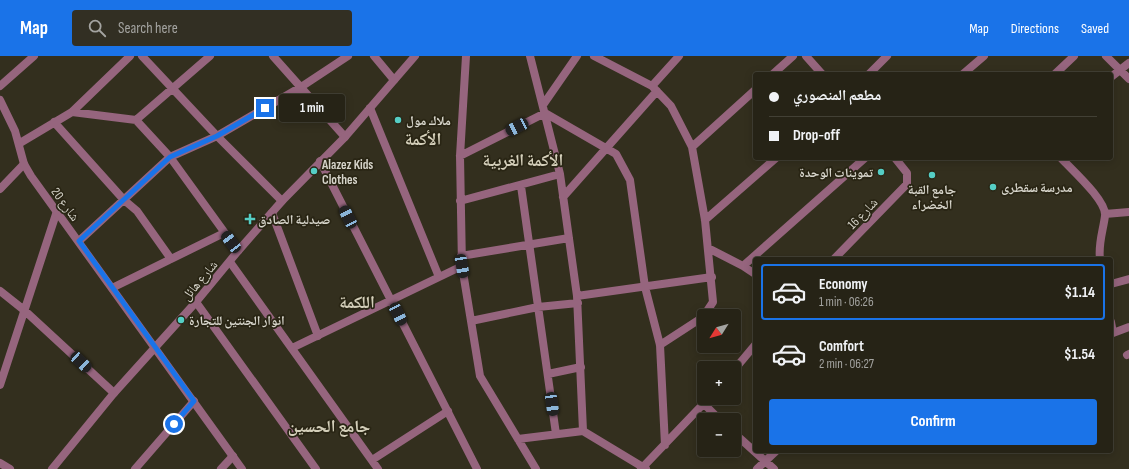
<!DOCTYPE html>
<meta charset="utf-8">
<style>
body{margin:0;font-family:"Sofia Sans Condensed","Noto Naskh Arabic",sans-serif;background:#322f23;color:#f1f3f6;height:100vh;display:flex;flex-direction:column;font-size:15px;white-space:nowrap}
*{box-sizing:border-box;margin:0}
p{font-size:13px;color:#a4a4a1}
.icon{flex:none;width:22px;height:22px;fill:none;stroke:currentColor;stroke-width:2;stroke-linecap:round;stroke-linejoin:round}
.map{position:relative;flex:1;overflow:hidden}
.side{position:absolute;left:753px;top:201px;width:360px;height:196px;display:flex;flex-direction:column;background:#262316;border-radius:4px;box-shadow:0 2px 10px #0003,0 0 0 1px #424035}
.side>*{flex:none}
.hud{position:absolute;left:753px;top:16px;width:360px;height:88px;border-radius:4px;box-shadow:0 2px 10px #0003,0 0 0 1px #424035;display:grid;align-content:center;height:88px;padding:0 16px;background:#262316}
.needle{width:26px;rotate:233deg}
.fabs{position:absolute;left:697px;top:253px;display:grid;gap:8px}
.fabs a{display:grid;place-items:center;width:44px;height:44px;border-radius:4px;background:#262316;box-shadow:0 2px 10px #0003,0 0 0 1px #424035;font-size:20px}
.end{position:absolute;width:18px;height:18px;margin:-9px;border:5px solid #1a73e8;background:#fff;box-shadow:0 0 0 2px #fff}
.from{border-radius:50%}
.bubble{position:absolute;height:28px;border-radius:4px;background:#262316;box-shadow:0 2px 10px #0003,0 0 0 1px #424035;font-size:13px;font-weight:700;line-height:28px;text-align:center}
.car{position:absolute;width:12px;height:24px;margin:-12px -6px;border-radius:5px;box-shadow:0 0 3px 1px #0007;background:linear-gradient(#222 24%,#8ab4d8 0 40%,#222 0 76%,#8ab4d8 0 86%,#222 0)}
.hud b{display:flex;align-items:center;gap:14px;height:38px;font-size:15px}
.hud b+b{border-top:1px solid #424035}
.hud i{width:10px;height:10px;background:#f1f3f6}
ul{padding:7px 0 0;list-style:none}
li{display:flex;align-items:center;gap:12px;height:56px;margin:0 8px 6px;padding:0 8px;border:2px solid transparent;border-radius:4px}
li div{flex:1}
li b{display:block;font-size:15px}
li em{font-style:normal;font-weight:700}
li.current{border-color:#1a73e8}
li>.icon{width:36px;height:36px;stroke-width:1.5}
.cta{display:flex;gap:8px;margin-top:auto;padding:8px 16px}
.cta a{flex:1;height:46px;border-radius:4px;background:#1a73e8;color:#fff;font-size:16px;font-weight:700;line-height:46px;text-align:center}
header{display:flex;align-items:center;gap:24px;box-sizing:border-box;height:56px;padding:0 20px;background:#1a73e8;color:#fff}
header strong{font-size:19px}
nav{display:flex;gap:22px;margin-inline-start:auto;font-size:14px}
.search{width:280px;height:36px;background:#322f23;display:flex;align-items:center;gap:10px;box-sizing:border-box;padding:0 14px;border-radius:4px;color:#a4a4a1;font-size:15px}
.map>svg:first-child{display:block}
</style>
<header>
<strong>Map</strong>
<div class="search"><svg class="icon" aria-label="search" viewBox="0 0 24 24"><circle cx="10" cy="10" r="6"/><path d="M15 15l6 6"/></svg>Search here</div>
<nav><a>Map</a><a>Directions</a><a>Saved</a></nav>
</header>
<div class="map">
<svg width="1129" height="413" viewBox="0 0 1129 413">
<rect width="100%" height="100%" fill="#332f1e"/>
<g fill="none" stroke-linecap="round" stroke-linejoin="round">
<path stroke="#96657e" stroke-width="8" d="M142 0 217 80 282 145
M273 0 345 81
M374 0 394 24
M466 0 460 100 462 210 480 320 536 413
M530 0 560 118 577 240 583 375 646 413
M594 0 652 30 671 50 692 91 705 164 713 246 703 261 660 289
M806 0 822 18
M1106 0 1129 23
M773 18 793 0
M869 18 887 0
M963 18 984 0
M1055 18 1074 0
M1111 21 1129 7
M0 30 34 0
M652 30 679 0
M543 49 577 0
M370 52 439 221
M72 56 136 64 170 101 238 195
M136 64 210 0
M54 66 124 144 137 155 171 203
M20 87 72 56 130 0
M692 91 755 34
M460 100 545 57 616 98 630 124 645 231 660 289 665 389
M1061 102C1072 114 1107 145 1105 160 1103 175 1098 188 1100 203
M320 105 477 413
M521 130 556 378
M0 133 24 108
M563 141 657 35
M460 145 560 118
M272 157 318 280
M1105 158 1129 156
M705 164 776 102
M79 185 170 101 217 80 301 31 348 0
M708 192 743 210 865 102
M461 200 569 182
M834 203 907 128V117L895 102
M230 206 378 413
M743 210 755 218
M1111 228 1129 223
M112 232 224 177
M0 235 24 254 114 337
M577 240 712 221
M196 246 316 413
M471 265 538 251 578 247
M1111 266 1113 277 1129 271
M292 292 462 210
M1127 299 1129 298
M734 314 755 289
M548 318 581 311
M0 329 57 155
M704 348 720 364
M734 377 774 413
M518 383 583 375
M372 404 448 355
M0 407 10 413
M135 413 194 345
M221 413 233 400
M641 413 709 342
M757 413 776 395"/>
<path stroke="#96657e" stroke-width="8" d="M0 44 15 75 24 108 31 120 242 413
M52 413 114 337 196 246 238 195 282 145 345 81 415 0"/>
</g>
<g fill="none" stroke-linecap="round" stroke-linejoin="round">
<path stroke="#1a73e8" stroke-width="5" d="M174 368 194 345 79 185 170 101 217 80 265 52"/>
</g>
<g fill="#55cec5" stroke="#292514" stroke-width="1.5">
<circle cx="398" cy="64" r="4"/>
<circle cx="314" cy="115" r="4"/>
<circle cx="881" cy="116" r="4"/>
<circle cx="932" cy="119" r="4"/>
<circle cx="993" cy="131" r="4"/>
<path d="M248 157h4v4h4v4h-4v4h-4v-4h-4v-4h4z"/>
<circle cx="181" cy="264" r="4"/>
</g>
<g text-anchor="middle" stroke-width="3.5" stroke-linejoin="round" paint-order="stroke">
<g font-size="13" font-weight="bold" fill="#d6d4ca" stroke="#292514" text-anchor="start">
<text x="406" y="69">ملاك مول</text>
<text x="322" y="113">Alazez Kids<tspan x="322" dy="15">Clothes</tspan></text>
<text x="873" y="121" text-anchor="end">تموينات الوحدة</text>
<text x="1001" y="136">مدرسة سقطرى</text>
<text x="932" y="138" text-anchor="middle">جامع القبة<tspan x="932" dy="15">الخضراء</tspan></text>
<text x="258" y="168">صيدلية الصادق</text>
<text x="189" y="269">انوار الجنتين للتجارة</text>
</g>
<g font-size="13" fill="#d6d4ca" stroke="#292514">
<text transform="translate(66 148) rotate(54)" y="5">شارع 20</text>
<text transform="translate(862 157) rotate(-46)" y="5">شارع 16</text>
<text transform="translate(199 224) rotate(-50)" y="5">شارع هائل</text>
</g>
<g font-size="17" font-weight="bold" fill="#d4cfba" stroke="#292514">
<text x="423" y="89">الأكمة</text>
<text x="523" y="110">الأكمة الغربية</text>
<text x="357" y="252">اللكمة</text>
<text x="329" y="376">جامع الحسين</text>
</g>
</g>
</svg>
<div class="fabs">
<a><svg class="needle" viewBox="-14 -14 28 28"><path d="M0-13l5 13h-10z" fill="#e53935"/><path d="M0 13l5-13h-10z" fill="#a4a4a1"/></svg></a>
<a>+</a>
<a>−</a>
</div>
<i class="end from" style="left:174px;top:368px"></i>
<i class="end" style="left:265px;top:52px"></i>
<div class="bubble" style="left:279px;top:38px;width:66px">1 min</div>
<i class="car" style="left:517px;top:71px;rotate:243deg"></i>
<i class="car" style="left:348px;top:161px;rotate:333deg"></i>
<i class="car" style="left:231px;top:186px;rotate:323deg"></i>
<i class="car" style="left:462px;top:210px;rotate:170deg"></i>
<i class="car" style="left:398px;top:258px;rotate:153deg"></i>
<i class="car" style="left:81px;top:306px;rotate:133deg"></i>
<i class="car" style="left:552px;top:348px;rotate:172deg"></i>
<div class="hud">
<b><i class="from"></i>مطعم المنصوري</b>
<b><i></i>Drop-off</b>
</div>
<section class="side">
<ul>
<li class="current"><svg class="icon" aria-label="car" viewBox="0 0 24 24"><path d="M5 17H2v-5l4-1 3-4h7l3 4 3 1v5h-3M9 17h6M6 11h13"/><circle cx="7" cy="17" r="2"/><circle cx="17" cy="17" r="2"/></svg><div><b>Economy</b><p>1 min · 06:26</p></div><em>$1.14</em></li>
<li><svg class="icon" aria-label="car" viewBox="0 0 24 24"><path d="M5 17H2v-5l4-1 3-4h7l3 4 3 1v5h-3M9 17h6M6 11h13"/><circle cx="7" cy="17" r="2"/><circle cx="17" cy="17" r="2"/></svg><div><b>Comfort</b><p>2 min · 06:27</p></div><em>$1.54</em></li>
</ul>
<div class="cta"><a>Confirm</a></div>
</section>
</div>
